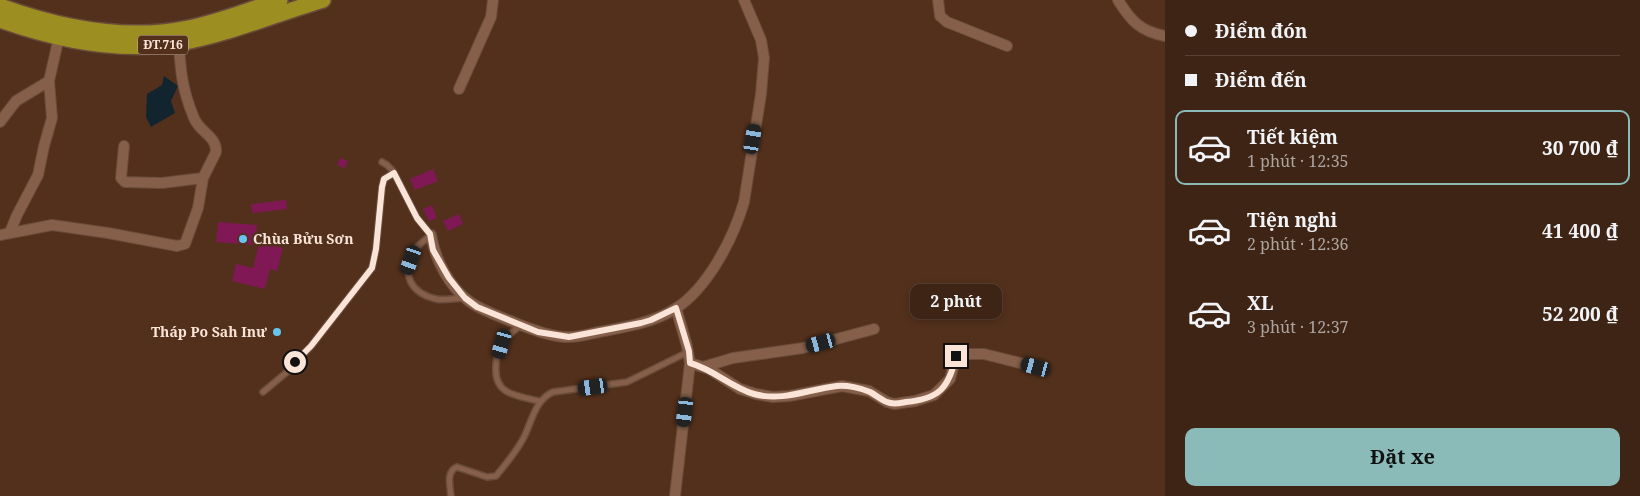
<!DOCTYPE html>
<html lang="vi">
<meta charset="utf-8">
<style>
body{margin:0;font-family:"Noto Serif",serif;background:#452c1e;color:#f1f3f6;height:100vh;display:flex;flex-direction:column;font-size:19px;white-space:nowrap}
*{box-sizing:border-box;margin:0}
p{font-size:16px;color:#ada4a0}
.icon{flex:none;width:28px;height:28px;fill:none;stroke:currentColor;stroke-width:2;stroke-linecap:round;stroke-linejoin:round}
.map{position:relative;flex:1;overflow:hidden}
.panel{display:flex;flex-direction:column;background:#3e2415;width:475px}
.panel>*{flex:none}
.banner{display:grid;align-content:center;height:110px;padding:0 20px;background:#3e2415}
.end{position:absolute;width:22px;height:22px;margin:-11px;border:6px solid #fae4d7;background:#111;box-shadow:0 0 0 2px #111}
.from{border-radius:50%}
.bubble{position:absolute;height:35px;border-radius:10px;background:#3e2415;box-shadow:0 2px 8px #0003,0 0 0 1px #574134;font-size:16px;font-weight:700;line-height:35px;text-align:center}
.car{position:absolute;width:15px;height:30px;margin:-15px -8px;border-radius:6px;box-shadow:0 0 4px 1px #0007;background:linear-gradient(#222 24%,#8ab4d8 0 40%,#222 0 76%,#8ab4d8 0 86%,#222 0)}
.banner b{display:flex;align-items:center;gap:18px;height:48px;font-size:19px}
.banner b+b{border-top:1px solid #574134}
.banner i{width:12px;height:12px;background:#f1f3f6}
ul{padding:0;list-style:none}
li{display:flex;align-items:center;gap:15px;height:75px;margin:0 10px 8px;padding:0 10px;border:2px solid transparent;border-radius:10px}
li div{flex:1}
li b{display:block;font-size:19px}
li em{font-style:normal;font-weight:700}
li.active{border-color:#8bbbb9}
li>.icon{width:45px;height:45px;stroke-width:1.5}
.primary-button{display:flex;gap:10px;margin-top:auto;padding:10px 20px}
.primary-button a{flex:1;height:58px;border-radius:10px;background:#8bbbb9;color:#111;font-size:20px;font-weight:700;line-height:58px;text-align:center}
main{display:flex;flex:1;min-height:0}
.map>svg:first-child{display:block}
</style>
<main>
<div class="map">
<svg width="1165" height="496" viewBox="0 0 1165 496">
<rect width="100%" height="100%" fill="#52301c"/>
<path fill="#12252e" d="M164 76 178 86 171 101 175 113 151 127 146 117 147 94 162 85Z"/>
<path fill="#811856" d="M340 158 348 161 345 168 337 165Z
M433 169 438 181 415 190 410 179Z
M286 200 287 209 252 213 251 204Z
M432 205 437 218 429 221 423 209Z
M459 214 463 224 448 231 443 221Z
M218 222 257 225 255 245 216 242Z
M259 243 283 248 277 271 270 269 265 289 232 281 236 264 253 268Z"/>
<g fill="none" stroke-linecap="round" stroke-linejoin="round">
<g stroke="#6a4c3a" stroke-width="8">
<path id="lane" d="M382 162 387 165 393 171 417 218 431 235C425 240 417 245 414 252 401 275 411 293 436 299 445 301 456 298 464 298
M521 325C514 331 506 336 502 344 495 357 491 382 506 391 513 396 530 399 539 401
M263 392 287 372 311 346 372 268 376 249 382 187 384 179 394 173
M451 496C450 486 446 471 457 467L487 477 496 476C506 464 517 451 524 437 532 421 535 400 553 392L627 382 688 352"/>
</g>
<g stroke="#6a4c3a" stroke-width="12">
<path id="street" d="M938 0 940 16 947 22 1007 46
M1118 0C1131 21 1140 31 1165 36
M459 89 491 17 493 0
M0 122 16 101 49 81
M124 146 121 178 125 182 162 183 203 178
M10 232 17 215 38 175 44 146 52 118 49 81 59 37
M0 235 52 225 108 233 177 246 185 244 198 208 203 178 216 152C217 136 199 132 194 118 189 106 184 90 182 77 180 64 180 51 177 38
M431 235C435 259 449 287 470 302 484 312 502 317 518 324 533 330 549 336 565 337 577 338 588 334 599 332 625 327 652 323 675 309 708 288 733 239 744 202L761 94 764 58 761 40 744 0
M690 363 709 369 740 389 756 394 773 397 789 396 842 386 869 391 887 402 894 404 915 401 934 395 950 379 956 356 958 354H984L1036 367
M703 367 733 358 803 348 874 329
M675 496 690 363 687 346 676 308"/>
</g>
<g stroke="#6a4c3a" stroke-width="18">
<path id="primary" d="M0 6C58 27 126 41 188 28 219 22 250 9 280 0
M0 20C56 40 121 53 180 43 229 34 276 14 323 0"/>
</g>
<use href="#lane" stroke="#855f4a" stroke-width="5"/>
<use href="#street" stroke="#855f4a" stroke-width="10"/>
<use href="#primary" stroke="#9d8e21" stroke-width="15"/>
</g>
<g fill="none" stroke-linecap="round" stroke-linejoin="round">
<path stroke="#fae4d7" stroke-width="6" d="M295 362 311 346 372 268 376 249 382 187 384 179 394 173 417 218 430 234 433 250 449 278 465 298 477 307 538 332 569 337 641 323 651 320 676 308 689 351 690 363C715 370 730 387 754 394 783 402 809 389 837 386 847 385 861 388 870 392 876 395 881 400 887 402 893 405 900 403 906 402 939 399 949 388 956 356"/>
</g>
<g fill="#66c4ef" stroke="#52301c" stroke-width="2">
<circle cx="243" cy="239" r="5"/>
<circle cx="277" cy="332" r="5"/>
</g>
<g text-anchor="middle" stroke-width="5" stroke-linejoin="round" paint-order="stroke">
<rect fill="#52301c" stroke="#c8ae9f" stroke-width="1" x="138" y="35.5" width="50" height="19" rx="4"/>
<g font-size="12" font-weight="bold" fill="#fae4d7">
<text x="163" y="49">ĐT.716</text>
</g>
<g font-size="14" font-weight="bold" fill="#fae4d7" stroke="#52301c" text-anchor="start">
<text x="253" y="244">Chùa Bửu Sơn</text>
<text x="267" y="337" text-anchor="end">Tháp Po Sah Inư</text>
</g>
</g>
</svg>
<i class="end from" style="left:295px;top:362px"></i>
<i class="end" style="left:956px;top:356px"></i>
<div class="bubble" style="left:910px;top:284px;width:92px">2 phút</div>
<i class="car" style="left:753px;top:139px;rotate:10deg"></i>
<i class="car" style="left:411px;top:260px;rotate:199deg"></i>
<i class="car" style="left:821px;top:343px;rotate:255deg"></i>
<i class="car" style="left:502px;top:344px;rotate:196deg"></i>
<i class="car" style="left:1036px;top:367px;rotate:285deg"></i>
<i class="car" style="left:593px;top:387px;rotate:262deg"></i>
<i class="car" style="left:685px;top:412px;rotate:187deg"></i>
</div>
<section class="panel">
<div class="banner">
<b><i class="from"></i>Điểm đón</b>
<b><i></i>Điểm đến</b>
</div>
<ul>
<li class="active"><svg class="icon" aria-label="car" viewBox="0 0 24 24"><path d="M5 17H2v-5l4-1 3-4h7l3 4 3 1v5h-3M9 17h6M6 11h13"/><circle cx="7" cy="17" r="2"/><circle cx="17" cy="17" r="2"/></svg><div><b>Tiết kiệm</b><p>1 phút · 12:35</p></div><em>30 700 ₫</em></li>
<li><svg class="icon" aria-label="car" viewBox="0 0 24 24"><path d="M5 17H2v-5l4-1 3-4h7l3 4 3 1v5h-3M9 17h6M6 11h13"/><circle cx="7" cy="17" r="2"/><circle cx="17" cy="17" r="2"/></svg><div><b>Tiện nghi</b><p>2 phút · 12:36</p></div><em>41 400 ₫</em></li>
<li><svg class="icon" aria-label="car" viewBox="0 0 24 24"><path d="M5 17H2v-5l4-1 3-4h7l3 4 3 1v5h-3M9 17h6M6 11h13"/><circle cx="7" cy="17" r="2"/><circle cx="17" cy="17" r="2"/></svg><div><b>XL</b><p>3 phút · 12:37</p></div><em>52 200 ₫</em></li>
</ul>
<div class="primary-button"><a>Đặt xe</a></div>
</section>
</main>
